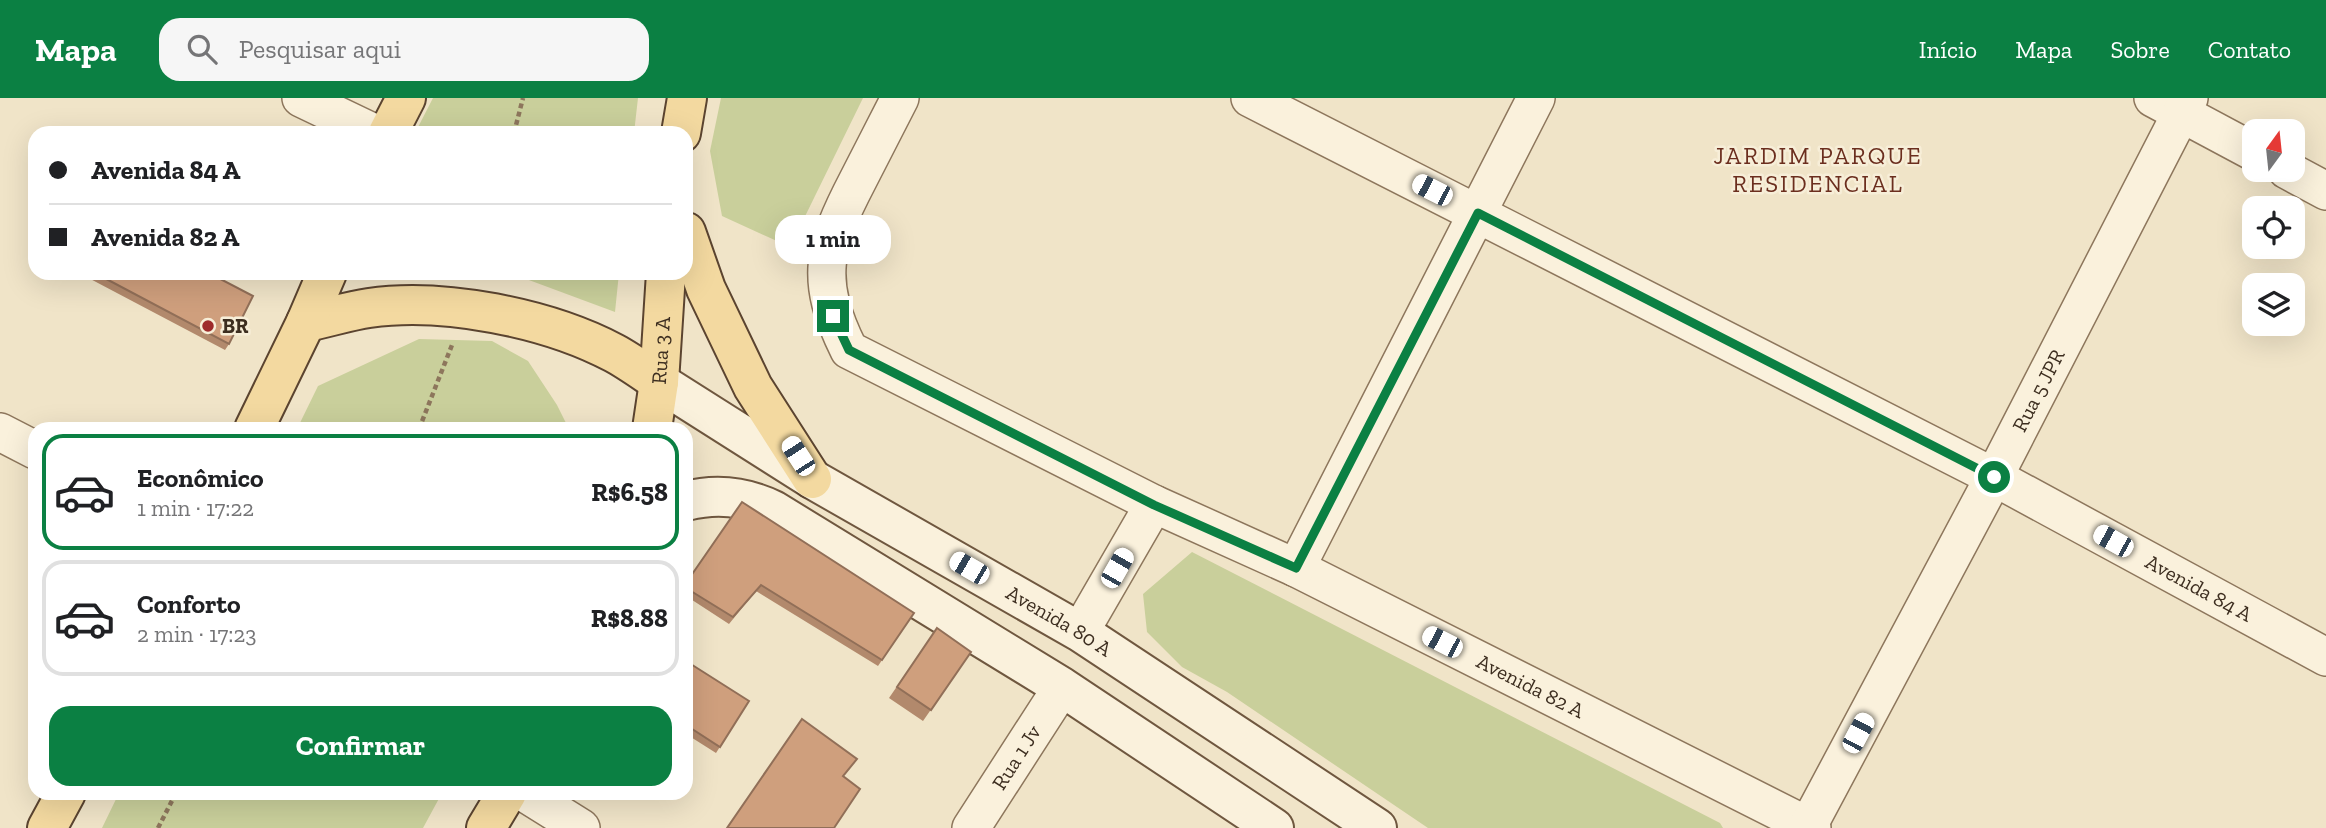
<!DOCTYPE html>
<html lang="pt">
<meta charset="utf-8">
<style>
body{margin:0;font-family:"Zilla Slab",serif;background:#f6f6f6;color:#202124;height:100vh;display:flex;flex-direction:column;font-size:26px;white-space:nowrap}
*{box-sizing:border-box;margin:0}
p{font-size:23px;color:#757577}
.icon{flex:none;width:38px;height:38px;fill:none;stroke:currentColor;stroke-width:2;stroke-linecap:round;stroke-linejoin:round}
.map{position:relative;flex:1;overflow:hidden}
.drawer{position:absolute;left:28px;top:324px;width:665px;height:378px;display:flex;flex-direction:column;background:#fff;border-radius:21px;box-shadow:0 7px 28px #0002}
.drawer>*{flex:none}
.hud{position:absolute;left:28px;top:28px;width:665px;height:154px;border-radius:21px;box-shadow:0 7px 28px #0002;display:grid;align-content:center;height:154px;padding:0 21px;background:#fff}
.needle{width:46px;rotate:15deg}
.tools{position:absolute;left:2242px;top:21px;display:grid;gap:14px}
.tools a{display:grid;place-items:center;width:63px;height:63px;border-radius:14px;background:#fff;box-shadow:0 7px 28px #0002;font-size:35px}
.end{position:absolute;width:32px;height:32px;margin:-16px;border:9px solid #0b8043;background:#fff;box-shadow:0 0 0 4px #fff}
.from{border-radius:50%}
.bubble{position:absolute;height:49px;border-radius:21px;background:#fff;box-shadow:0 7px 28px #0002;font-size:23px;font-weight:700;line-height:49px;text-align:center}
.car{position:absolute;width:21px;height:42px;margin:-21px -10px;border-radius:9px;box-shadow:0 0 5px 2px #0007;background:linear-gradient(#fff 24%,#345 0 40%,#fff 0 76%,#345 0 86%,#fff 0)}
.hud b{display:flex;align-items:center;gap:24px;height:66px;font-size:26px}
.hud b+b{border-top:2px solid #e0e0e0}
.hud i{width:18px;height:18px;background:#202124}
ul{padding:12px 0 0;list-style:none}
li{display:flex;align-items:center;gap:21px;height:116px;margin:0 14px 10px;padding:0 7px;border:4px solid #e0e0e0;border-radius:21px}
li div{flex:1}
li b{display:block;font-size:26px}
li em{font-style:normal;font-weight:700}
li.active{border-color:#0b8043}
li>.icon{width:63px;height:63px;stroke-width:1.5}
.action{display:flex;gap:14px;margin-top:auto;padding:14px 21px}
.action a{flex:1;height:80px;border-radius:21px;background:#0b8043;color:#fff;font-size:28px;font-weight:700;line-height:80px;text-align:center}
header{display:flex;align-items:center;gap:42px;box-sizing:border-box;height:98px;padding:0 35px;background:#0b8043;color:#fff}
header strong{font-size:33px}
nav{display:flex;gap:38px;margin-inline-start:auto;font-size:24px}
.search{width:490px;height:63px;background:#f6f6f6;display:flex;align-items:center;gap:18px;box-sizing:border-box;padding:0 24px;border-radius:21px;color:#757577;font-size:26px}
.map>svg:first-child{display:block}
</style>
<header>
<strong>Mapa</strong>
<div class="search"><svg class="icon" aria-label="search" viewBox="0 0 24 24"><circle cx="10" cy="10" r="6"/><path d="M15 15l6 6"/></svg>Pesquisar aqui</div>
<nav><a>Início</a><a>Mapa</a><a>Sobre</a><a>Contato</a></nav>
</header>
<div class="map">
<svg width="2326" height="730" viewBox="0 0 2326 730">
<rect width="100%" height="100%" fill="#f0e4c8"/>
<path fill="#c9cf9b" d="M433 0H638L634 35H415Z
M721 0H863L790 149 722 118 710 53Z
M510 175H619L615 214Z
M419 241 492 243 528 263 557 307 569 331H297L318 288Z
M1192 454 1720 725 1723 730H1428L1227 594 1182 569 1147 534 1143 496Z
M119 695H442L423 730H102Z"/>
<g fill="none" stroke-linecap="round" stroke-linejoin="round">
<g stroke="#8d765c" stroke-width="40">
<g id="minor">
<path d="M301 0 374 35"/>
<path id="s1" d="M900 0C886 27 872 55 858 82 823 149 814 182 849 252L1154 406 1296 470 1812 730"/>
<path id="s2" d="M1250 0 1994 379 2326 559"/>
<path d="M2153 0 2254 54"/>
<path d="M2287 72 2326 93"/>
<path d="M0 334 35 352"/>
<path d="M1296 470 1536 0"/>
<path d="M1080 534 1154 406"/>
<path d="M525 695 581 730"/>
<path id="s3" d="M971 730 1062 589"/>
<path id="s4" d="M1807 730 1994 379 2189 0"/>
</g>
</g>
<g stroke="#6f573f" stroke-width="42">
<g id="secondary">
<path id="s5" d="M659 284 812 381 1080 534 1377 730"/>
<path d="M686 403C717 395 744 398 773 412L1062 589 1274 730"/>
</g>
</g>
<g stroke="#5b4430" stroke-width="42">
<g id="primary">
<path d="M388 35 406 0"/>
<path d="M681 35 687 0"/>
<path d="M686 134 706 191 753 289 812 381"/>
<path d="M306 224C327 220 348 213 369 210 443 199 548 220 614 255 629 263 644 274 659 284"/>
<path d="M254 331 306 224 327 175"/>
<path id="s6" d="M652 331 659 284 666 175"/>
<path d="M47 730 66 695"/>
<path d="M486 730 507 695"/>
</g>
</g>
<path stroke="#8d765c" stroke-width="4.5" stroke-dasharray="5 3.5" stroke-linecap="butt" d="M514 35 523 0
M419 331 452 247
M158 730 176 695"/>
<use href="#minor" stroke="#faf1dc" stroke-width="37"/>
<use href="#secondary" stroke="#faf1dc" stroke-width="38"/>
<use href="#primary" stroke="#f3d9a0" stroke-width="38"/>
</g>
<path fill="#b2896c" d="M79 175H209L229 246 225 252Z
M742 404 914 515 878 568 756 493 729 526 686 498V485Z
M937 530 971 554 923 623 889 600Z
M686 563 749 603 716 655 686 636Z"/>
<path fill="#cf9f7d" stroke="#916f58" stroke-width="2" d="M95 175H209L253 198 229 246Z
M742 404 914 515 882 562 761 487 733 519 686 490V485Z
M937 530 971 554 931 612 897 589Z
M686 563 749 603 720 649 686 627Z
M802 621 857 661 843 678 860 691 834 730H727Z"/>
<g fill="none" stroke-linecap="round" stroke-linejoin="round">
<path stroke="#0b8043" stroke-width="9" d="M833 218 849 252 1154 407 1296 470 1478 115 1994 379"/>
</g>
<circle fill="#9e2a2b" stroke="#f7eed8" stroke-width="2.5" cx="208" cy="228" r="7"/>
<g text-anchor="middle" stroke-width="5" stroke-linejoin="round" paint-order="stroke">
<g font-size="21" font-weight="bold" fill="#3d2e20" stroke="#f7eed8" text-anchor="start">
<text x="222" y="235">BR</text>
</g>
<g font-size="21" fill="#3d2e20" stroke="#f7eed8">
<text dy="7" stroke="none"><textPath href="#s6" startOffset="79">Rua 3 A</textPath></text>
<text dy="7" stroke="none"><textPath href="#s4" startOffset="495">Rua 5 JPR</textPath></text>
<text dy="7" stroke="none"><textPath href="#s2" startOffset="1068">Avenida 84 A</textPath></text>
<text dy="7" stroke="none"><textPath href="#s5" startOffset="466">Avenida 80 A</textPath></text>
<text dy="7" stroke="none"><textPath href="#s1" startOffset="1032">Avenida 82 A</textPath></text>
<text dy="7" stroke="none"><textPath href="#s3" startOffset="84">Rua 1 Jv</textPath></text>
</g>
<g font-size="24" letter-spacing="2" fill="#6b2e1e" stroke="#f7eed8">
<text x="1818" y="66">JARDIM PARQUE<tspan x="1818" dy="28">RESIDENCIAL</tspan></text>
</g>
</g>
</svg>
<div class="tools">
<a><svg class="needle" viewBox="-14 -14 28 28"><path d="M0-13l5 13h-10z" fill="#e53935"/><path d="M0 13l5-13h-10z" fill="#757577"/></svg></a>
<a><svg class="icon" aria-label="locate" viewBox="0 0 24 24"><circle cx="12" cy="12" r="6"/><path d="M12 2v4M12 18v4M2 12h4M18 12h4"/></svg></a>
<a><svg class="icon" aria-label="layers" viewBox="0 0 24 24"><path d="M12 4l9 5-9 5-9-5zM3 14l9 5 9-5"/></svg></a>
</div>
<i class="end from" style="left:1994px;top:379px"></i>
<i class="end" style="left:833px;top:218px"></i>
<div class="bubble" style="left:775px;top:117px;width:116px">1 min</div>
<i class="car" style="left:1432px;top:92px;rotate:297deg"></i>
<i class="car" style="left:798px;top:358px;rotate:327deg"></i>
<i class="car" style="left:2113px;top:443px;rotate:299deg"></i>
<i class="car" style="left:969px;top:470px;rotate:300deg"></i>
<i class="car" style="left:1117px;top:470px;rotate:30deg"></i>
<i class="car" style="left:1442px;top:544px;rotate:297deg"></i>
<i class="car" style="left:1858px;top:635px;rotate:28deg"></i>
<div class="hud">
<b><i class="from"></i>Avenida 84 A</b>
<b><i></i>Avenida 82 A</b>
</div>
<section class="drawer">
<ul>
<li class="active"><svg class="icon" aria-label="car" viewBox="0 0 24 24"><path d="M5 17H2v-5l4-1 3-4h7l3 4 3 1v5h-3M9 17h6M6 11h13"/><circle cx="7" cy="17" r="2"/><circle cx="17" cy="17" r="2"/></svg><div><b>Econômico</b><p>1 min · 17:22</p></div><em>R$6.58</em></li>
<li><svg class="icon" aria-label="car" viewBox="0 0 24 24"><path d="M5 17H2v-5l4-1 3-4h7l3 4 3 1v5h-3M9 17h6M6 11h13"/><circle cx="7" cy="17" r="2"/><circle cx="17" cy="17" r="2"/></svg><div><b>Conforto</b><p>2 min · 17:23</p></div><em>R$8.88</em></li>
</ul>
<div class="action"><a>Confirmar</a></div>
</section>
</div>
